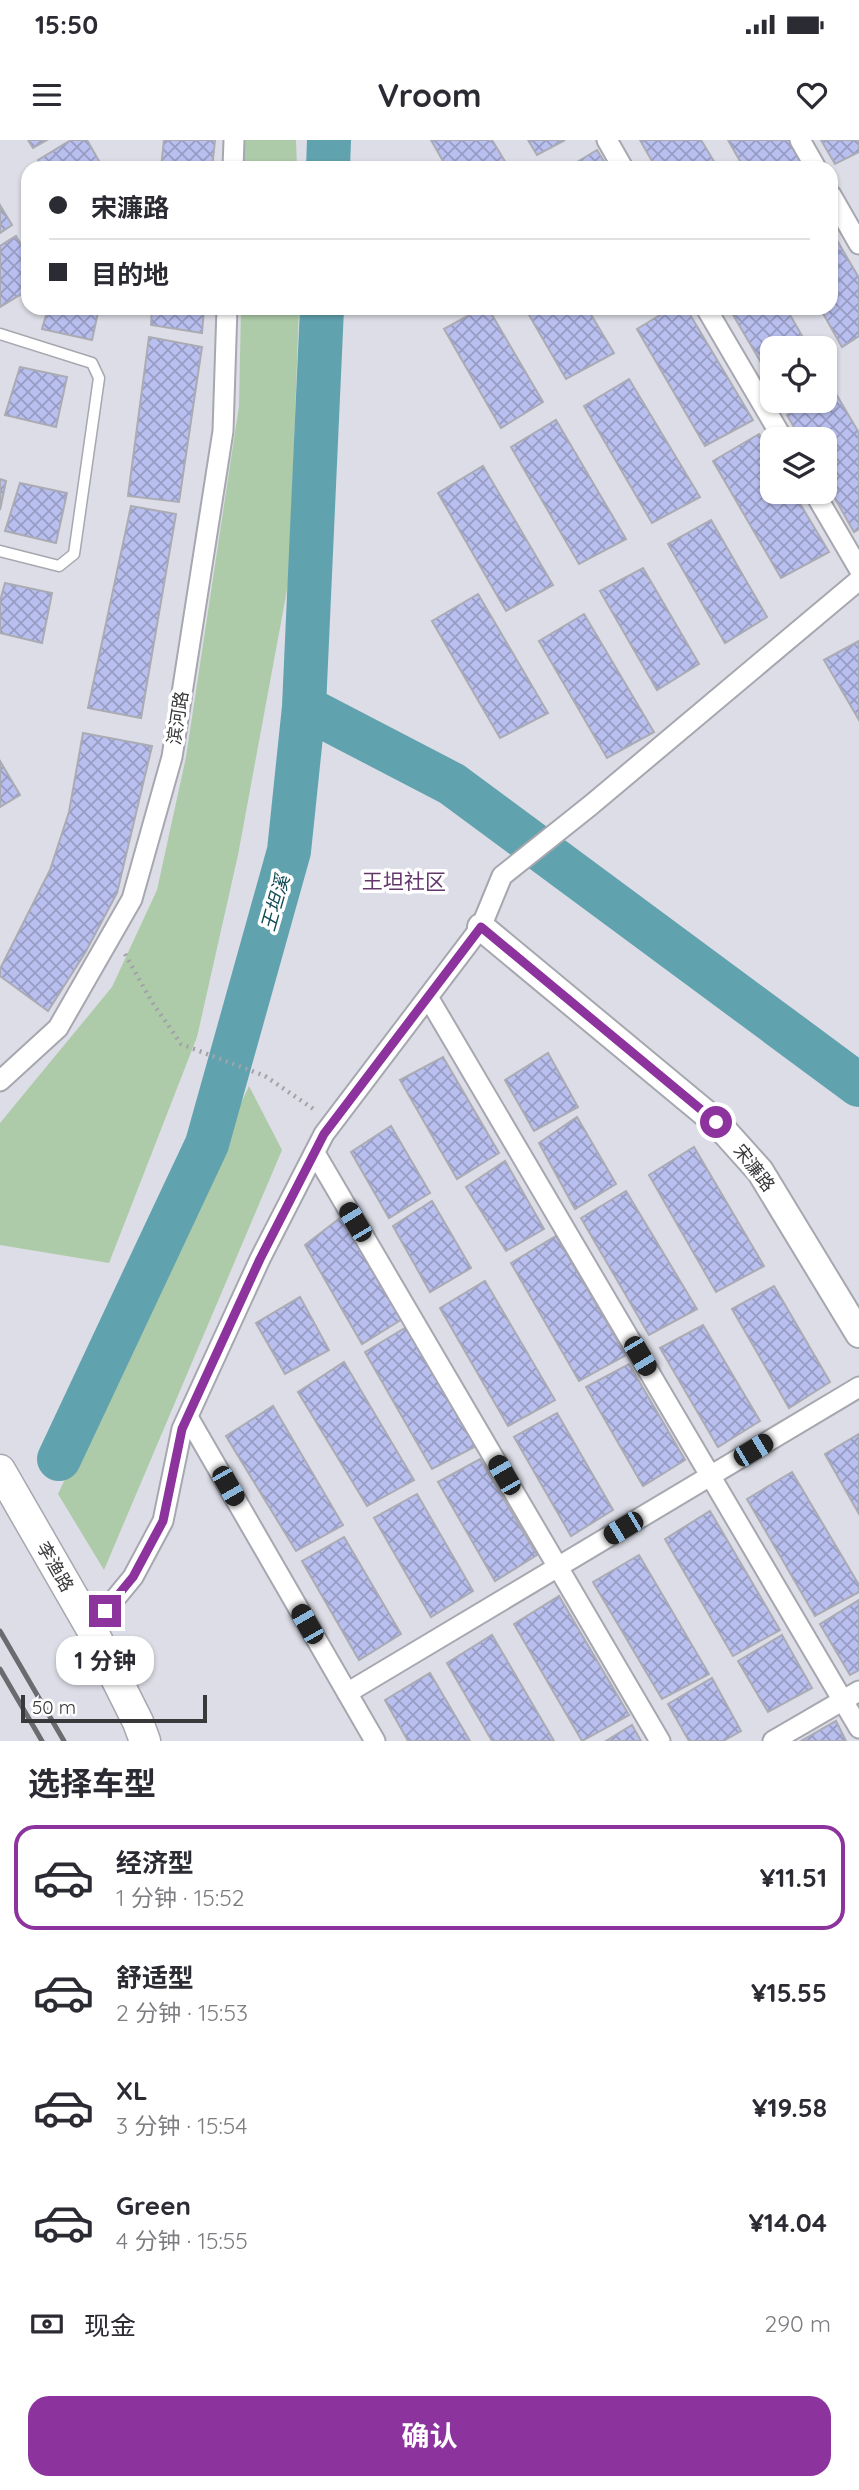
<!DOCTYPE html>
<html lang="zh">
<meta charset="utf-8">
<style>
body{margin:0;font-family:Quicksand,"Noto Sans SC",sans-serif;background:#f7f7f7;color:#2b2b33;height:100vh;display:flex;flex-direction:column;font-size:26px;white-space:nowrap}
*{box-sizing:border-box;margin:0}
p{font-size:23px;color:#7c7c81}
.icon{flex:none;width:38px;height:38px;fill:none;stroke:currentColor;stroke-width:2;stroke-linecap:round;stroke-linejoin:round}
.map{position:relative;height:1601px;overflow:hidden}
.side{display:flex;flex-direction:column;background:#fff;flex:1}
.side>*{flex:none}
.top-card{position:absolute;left:21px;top:21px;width:817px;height:154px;border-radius:21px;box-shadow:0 2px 5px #0004;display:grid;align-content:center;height:154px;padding:0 28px;background:#fff}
.buttons{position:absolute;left:760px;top:196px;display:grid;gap:14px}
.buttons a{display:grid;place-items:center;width:77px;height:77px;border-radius:14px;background:#fff;box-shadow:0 2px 5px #0004;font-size:35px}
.scale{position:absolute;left:21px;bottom:18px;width:186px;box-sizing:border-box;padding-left:7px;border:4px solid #39393c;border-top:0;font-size:19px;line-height:24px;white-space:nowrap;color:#39393c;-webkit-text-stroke:5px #fff;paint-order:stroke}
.end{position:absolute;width:32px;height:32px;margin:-16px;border:9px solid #8d339e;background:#fff;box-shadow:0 0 0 4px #fff}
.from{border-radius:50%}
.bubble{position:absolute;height:49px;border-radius:21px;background:#fff;box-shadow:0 2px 5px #0004;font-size:23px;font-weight:700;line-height:49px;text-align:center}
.car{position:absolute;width:21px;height:42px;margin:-21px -10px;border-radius:9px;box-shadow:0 0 5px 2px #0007;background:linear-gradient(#222 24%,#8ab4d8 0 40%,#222 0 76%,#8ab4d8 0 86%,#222 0)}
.top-card b{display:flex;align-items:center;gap:24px;height:66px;font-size:26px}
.top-card b+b{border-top:2px solid #e1e1e2}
.top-card i{width:18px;height:18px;background:#2b2b33}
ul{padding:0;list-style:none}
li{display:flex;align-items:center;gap:21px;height:105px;margin:0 14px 10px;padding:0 14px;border:4px solid transparent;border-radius:21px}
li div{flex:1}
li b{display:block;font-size:26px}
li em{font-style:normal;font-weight:700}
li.active{border-color:#8d339e}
li>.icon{width:63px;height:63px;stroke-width:1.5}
h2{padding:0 28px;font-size:32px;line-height:84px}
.pay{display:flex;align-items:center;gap:18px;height:77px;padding:0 28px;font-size:26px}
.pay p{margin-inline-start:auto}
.button{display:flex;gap:14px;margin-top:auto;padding:14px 28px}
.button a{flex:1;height:80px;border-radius:21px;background:#8d339e;color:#fff;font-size:28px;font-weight:700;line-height:80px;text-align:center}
.status{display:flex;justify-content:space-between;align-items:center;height:49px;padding:0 35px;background:#fff;direction:ltr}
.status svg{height:19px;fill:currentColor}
header{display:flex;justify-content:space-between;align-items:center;height:91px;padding:0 28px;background:#fff;font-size:32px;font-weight:700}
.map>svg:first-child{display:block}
</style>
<div class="status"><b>15:50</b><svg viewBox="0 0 49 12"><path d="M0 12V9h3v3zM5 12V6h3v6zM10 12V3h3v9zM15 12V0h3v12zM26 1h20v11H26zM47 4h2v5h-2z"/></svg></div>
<header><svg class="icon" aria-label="menu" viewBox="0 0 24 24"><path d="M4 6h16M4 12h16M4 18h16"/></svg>Vroom<svg class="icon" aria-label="heart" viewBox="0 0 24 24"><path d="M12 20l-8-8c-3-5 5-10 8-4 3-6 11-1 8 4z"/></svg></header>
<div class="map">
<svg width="859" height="1601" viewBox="0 0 859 1601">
<defs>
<pattern id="building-cross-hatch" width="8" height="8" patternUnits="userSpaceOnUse" patternTransform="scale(1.75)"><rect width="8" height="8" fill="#b9bfef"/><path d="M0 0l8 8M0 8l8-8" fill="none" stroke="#979cc3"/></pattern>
</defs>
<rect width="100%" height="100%" fill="#dcdde6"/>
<path fill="#aecba9" d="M244 0H296L297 28H243Z
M241 168H299L289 439 238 715 197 897 109 1123 0 1105V983L112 847 157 750 186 617 239 266Z
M249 946 282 1010 104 1430 58 1354Z"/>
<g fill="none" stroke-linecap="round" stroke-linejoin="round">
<path stroke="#61a2af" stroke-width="44" d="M328 28 329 0
M304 567 452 644 859 945
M59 1319 207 1004 289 711 304 567 322 168"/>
</g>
<path fill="url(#building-cross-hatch)" stroke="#aaabb3" stroke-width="2" d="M28 0H47L33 8Z
M71 0H87L103 28H43L38 20Z
M164 0H215L212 28H161Z
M431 0H492L509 28H447Z
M528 0H565L537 15Z
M640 0H701L718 28H656Z
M728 0H790L807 28H744Z
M821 0H859V12L835 24Z
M597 10 608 28H567Z
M0 65 12 85 0 93Z
M831 90 859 138V196L842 207 820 168H831Z
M16 96 28 116V150L0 167V106Z
M48 168H99L92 200 42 189Z
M152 168H204L202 193 151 185Z
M482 168H488L543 262 501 288 444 189Z
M525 168H587L614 213 566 239Z
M672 168H686L753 280 705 306 637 189Z
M729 168H786L809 208H772V241Z
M149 197 202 207 179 362 128 356Z
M20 227 67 237 56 287 5 275Z
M629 239 700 357 652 383 584 266Z
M832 247 859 293V389L854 392 824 339V299H801L787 275 810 261H824V252Z
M556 280 626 399 579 424 511 307Z
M759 294 772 316V352H793L829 412 781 438 713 321Z
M483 326 553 445 506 471 438 353Z
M0 339 6 341 0 370Z
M20 343 67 353 56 403 5 391Z
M131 366 176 374 141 578 88 568Z
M711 380 767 477 725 503 668 404Z
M643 428 699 524 657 550 600 451Z
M5 443 52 453 42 503 0 493V461Z
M478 454 548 573 500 598 432 481Z
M584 474 654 592 607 618 539 501Z
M859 501V580L824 520Z
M83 593 152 606 117 753 85 813 48 871 0 836V829L50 730 69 672Z
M0 621 20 655 0 667Z
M548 913 578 967 534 991 505 940Z
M443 917 499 1013 457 1039 400 940Z
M577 977 616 1044 575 1069 539 1003Z
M391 986 430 1053 389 1078 351 1012Z
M694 1007 764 1126 716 1152 649 1035Z
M505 1021 544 1089 506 1111 466 1047Z
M626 1051 697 1169 649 1195 581 1078Z
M432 1061 471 1128 430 1152 393 1086Z
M344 1075 404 1178 362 1204 305 1105Z
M556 1096 626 1215 579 1241 511 1123Z
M485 1141 555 1260 508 1286 440 1168Z
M774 1146 830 1242 789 1268 732 1169Z
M300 1157 329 1210 285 1234 256 1183Z
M410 1185 480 1304 432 1329 365 1212Z
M703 1185 760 1281 718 1307 660 1208Z
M344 1222 414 1340 367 1366 298 1252Z
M629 1224 685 1320 643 1346 586 1247Z
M273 1266 343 1385 296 1411 226 1296Z
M557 1273 613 1370 571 1396 514 1297Z
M859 1294V1374L825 1314Z
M480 1319 537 1415 495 1441 438 1342Z
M792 1332 859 1445V1452L815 1476 747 1359Z
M417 1354 473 1451 431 1477 374 1378Z
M710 1371 780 1490 733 1516 665 1399Z
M344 1397 401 1494 359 1520 302 1421Z
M639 1415 709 1534 662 1559 593 1442Z
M559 1456 629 1575 582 1601 514 1484Z
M859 1460V1530L850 1535 820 1484Z
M492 1495 554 1601H492L447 1523Z
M782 1495 812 1548 768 1572 738 1521Z
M430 1533 470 1601H408L385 1560Z
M712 1538 741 1591 723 1601H689L668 1564Z
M836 1581 846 1601H801Z
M632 1585 641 1601H606Z"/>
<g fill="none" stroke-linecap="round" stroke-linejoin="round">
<g stroke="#a6a7af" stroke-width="13">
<path id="lane" d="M0 194 92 223 99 238 74 414 59 426 0 411"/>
</g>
<g stroke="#a6a7af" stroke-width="23">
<path id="street" d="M607 0 623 28
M800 0 816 28
M233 28 234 0
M831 55 859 104
M706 168 783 299
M814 352 859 429
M428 857 859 1588
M0 941 58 888 132 759 172 617 223 291 227 168
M315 1013 660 1601
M188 1277 375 1601
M91 1488 133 1437 163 1381 182 1289 260 1119 324 994 481 787 502 736 591 665 859 440
M347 1553 859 1247
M773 1601 859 1551"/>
</g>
<g stroke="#a6a7af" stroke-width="30">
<path id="secondary" d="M481 787 716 982 760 1031 859 1194"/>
</g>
<g stroke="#a6a7af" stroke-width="33">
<path id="primary" d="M0 1330 91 1488 138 1582 145 1601"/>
</g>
<path stroke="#a2a3a9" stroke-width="4.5" stroke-dasharray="2 5" stroke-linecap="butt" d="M125 814 152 862 181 904 265 936 315 970"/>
<use href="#lane" stroke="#fff" stroke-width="10"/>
<use href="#street" stroke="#fff" stroke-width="19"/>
<use href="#secondary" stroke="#fff" stroke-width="26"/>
<use href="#primary" stroke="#fff" stroke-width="30"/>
<path stroke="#6a6b6f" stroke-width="5" d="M0 1491 64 1601
M0 1529 42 1601"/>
</g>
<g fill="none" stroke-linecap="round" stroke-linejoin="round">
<path stroke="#8d339e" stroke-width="9" d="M105 1471 133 1437 163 1381 182 1289 260 1119 324 994 481 787 716 982"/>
</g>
<g text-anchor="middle" stroke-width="7" stroke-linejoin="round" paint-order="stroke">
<g font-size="18" fill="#39393c" stroke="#fff">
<text transform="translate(178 578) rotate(-81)" y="6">滨河路</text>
<text transform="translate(754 1028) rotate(52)" y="6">宋濂路</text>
<text transform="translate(55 1427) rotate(60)" y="6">李渔路</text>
</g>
<g font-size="19" font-style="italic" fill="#114b55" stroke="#fff">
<text transform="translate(275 763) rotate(-74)" y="7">王坦溪</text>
</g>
<g font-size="21" fill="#62366b" stroke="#fff">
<text x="404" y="749">王坦社区</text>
</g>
</g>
</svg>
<div class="buttons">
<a><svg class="icon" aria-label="locate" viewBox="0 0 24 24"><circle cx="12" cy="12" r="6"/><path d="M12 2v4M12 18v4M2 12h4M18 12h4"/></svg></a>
<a><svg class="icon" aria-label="layers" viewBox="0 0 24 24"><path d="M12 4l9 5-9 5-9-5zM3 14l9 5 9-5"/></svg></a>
</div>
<div class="scale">50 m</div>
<i class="end from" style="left:716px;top:982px"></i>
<i class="end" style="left:105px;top:1471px"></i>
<div class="bubble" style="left:56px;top:1496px;width:98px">1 分钟</div>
<i class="car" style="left:355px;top:1082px;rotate:329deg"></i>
<i class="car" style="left:640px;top:1216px;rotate:149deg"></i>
<i class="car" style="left:753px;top:1310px;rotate:59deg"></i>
<i class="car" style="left:504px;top:1335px;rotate:330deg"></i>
<i class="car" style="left:228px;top:1346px;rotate:150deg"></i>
<i class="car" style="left:623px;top:1388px;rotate:239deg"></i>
<i class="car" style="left:307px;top:1484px;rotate:330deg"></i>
<div class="top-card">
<b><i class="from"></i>宋濂路</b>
<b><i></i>目的地</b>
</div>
</div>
<section class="side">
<h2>选择车型</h2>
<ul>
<li class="active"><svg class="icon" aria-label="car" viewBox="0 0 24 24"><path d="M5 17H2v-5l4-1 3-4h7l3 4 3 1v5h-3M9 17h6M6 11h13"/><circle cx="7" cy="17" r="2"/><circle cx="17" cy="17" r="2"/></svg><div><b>经济型</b><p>1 分钟 · 15:52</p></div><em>¥11.51</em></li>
<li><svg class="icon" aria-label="car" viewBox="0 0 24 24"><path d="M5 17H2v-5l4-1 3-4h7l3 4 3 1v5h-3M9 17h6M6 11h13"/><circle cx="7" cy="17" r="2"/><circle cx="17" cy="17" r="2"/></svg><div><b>舒适型</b><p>2 分钟 · 15:53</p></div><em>¥15.55</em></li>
<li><svg class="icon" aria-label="car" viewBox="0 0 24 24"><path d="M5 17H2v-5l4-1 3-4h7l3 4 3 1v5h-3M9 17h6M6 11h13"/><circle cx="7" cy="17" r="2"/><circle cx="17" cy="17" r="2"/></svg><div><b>XL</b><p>3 分钟 · 15:54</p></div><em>¥19.58</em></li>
<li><svg class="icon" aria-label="car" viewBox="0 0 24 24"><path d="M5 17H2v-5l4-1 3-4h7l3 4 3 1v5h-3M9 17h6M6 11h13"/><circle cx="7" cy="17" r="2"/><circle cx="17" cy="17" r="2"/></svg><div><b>Green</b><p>4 分钟 · 15:55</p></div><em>¥14.04</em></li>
</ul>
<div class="pay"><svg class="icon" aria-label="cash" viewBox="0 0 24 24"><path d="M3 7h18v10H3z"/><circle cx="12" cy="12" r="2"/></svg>现金<p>290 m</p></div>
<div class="button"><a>确认</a></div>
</section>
